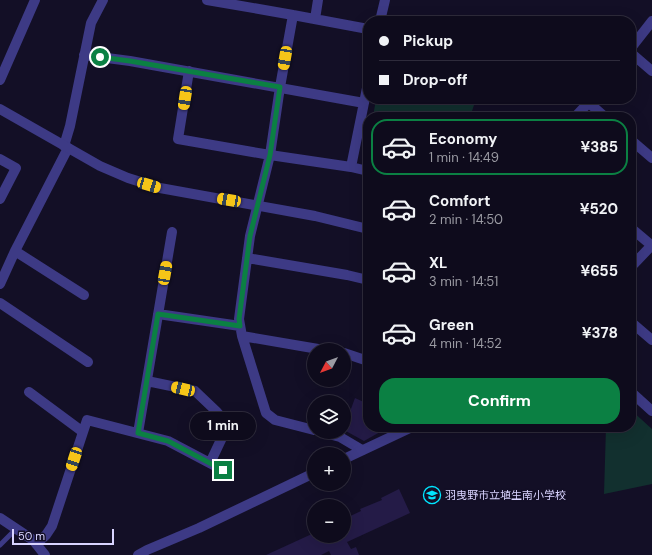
<!DOCTYPE html>
<meta charset="utf-8">
<style>
body{margin:0;font-family:"DM Sans","Noto Sans JP",sans-serif;background:#171425;color:#f1f3f6;height:100vh;display:flex;flex-direction:column;font-size:15px;white-space:nowrap}
*{box-sizing:border-box;margin:0}
p{font-size:13px;color:#9b9ba3}
.icon{flex:none;width:22px;height:22px;fill:none;stroke:currentColor;stroke-width:2;stroke-linecap:round;stroke-linejoin:round}
.map{position:relative;flex:1;overflow:hidden}
.side{position:absolute;left:363px;top:112px;width:273px;height:320px;display:flex;flex-direction:column;background:#0e0b1c;border-radius:16px;box-shadow:0 4px 16px #0002,0 0 0 1px #2e2b3b}
.side>*{flex:none}
.top-card{position:absolute;left:363px;top:16px;width:273px;height:88px;border-radius:16px;box-shadow:0 4px 16px #0002,0 0 0 1px #2e2b3b;display:grid;align-content:center;height:88px;padding:0 16px;background:#0e0b1c}
.needle{width:26px;rotate:229deg}
.controls{position:absolute;left:307px;top:343px;display:grid;gap:8px}
.controls a{display:grid;place-items:center;width:44px;height:44px;border-radius:50%;background:#0e0b1c;box-shadow:0 4px 16px #0002,0 0 0 1px #2e2b3b;font-size:20px}
.scale{position:absolute;left:12px;bottom:10px;width:102px;box-sizing:border-box;padding-left:4px;border:2px solid #d9d4ff;border-top:0;font-size:11px;line-height:14px;white-space:nowrap;color:#d9d4ff;-webkit-text-stroke:3px #130f26;paint-order:stroke}
.end{position:absolute;width:18px;height:18px;margin:-9px;border:5px solid #0b8043;background:#fff;box-shadow:0 0 0 2px #fff}
.from{border-radius:50%}
.bubble{position:absolute;height:28px;border-radius:14px;background:#0e0b1c;box-shadow:0 4px 16px #0002,0 0 0 1px #2e2b3b;font-size:13px;font-weight:700;line-height:28px;text-align:center}
.car{position:absolute;width:12px;height:24px;margin:-12px -6px;border-radius:5px;box-shadow:0 0 3px 1px #0007;background:linear-gradient(#f5c518 24%,#345 0 40%,#f5c518 0 76%,#345 0 86%,#f5c518 0)}
.top-card b{display:flex;align-items:center;gap:14px;height:38px;font-size:15px}
.top-card b+b{border-top:1px solid #2e2b3b}
.top-card i{width:10px;height:10px;background:#f1f3f6}
ul{padding:7px 0 0;list-style:none}
li{display:flex;align-items:center;gap:12px;height:56px;margin:0 8px 6px;padding:0 8px;border:2px solid transparent;border-radius:16px}
li div{flex:1}
li b{display:block;font-size:15px}
li em{font-style:normal;font-weight:700}
li.on{border-color:#0b8043}
li>.icon{width:36px;height:36px;stroke-width:1.5}
.button{display:flex;gap:8px;margin-top:auto;padding:8px 16px}
.button a{flex:1;height:46px;border-radius:16px;background:#0b8043;color:#fff;font-size:16px;font-weight:700;line-height:46px;text-align:center}
.map>svg:first-child{display:block}
</style>
<div class="map">
<svg width="652" height="555" viewBox="0 0 652 555">
<rect width="100%" height="100%" fill="#130f26"/>
<path fill="#12302f" d="M376 99H476L470 117H373Z
M631 410 652 429V484L604 494 606 427H631Z"/>
<path fill="#241b47" d="M355 398 368 404V427H382L380 432 364 441 344 430V428Z
M399 489 410 513 347 542 351 549 356 547 359 555H331L329 551 321 555H266L314 533V536H344V519L361 511 360 509 382 500 381 498Z"/>
<g fill="none" stroke-linecap="round" stroke-linejoin="round">
<path stroke="#3d3a85" stroke-width="5" d="M0 545 16 529"/>
<path stroke="#3d3a85" stroke-width="10" d="M207 0 293 15 368 29
M293 15 280 87 270 155 250 236 239 319 242 336 266 413 275 420 314 430
M315 19 318 0
M380 21 385 0
M631 48 652 21
M631 53 652 71
M84 55 130 61 364 103
M189 71 178 139 270 155 351 167 368 171
M0 80 35 0
M589 103 605 117
M575 117 592 99
M631 140 652 158
M64 146 70 126 91 23 103 0
M0 159 16 168 0 199
M351 167 368 83
M631 228 651 245
M15 251 84 295
M247 258 347 275 368 280
M631 267 652 245
M0 284 15 251 68 148
M0 303 88 362
M158 314 240 326
M631 322 652 340
M242 336 324 350
M344 353 368 361
M147 381 195 391 216 411 228 425 210 463
M29 392 83 432
M321 432 340 437 362 450
M138 433 172 232
M0 518 33 540 45 555
M36 544 46 535 52 526 87 420 168 441 223 470"/>
<path stroke="#3d3a85" stroke-width="10" d="M0 109 100 166 128 178 160 188 315 216 368 229
M631 392 652 411
M344 459 412 427
M138 555 147 550 199 528 314 473"/>
</g>
<g fill="none" stroke-linecap="round" stroke-linejoin="round">
<path stroke="#0b8043" stroke-width="5" d="M100 57 130 61 280 87 270 155 250 236 239 319 240 326 158 314 138 433 168 441 223 470"/>
</g>
<defs>
<g id="school-ring" transform="scale(0.9)"><circle r="9.5" fill="#130f26" stroke="#00e5ff" stroke-width="1.5"/><path d="M0-5L7-2L0 1L-7-2ZM-4 1L0 2.5L4 1V4Q0 6-4 4Z" fill="#00e5ff"/></g>
</defs>
<g fill-rule="evenodd">
<use href="#school-ring" x="432" y="495"/>
</g>
<g text-anchor="middle" stroke-width="3" stroke-linejoin="round" paint-order="stroke">
<g font-size="11" fill="#d9d4ff" stroke="#130f26" text-anchor="start">
<text x="445" y="499">羽曳野市立埴生南小学校</text>
</g>
</g>
</svg>
<div class="controls">
<a><svg class="needle" viewBox="-14 -14 28 28"><path d="M0-13l5 13h-10z" fill="#e53935"/><path d="M0 13l5-13h-10z" fill="#9b9ba3"/></svg></a>
<a><svg class="icon" aria-label="layers" viewBox="0 0 24 24"><path d="M12 4l9 5-9 5-9-5zM3 14l9 5 9-5"/></svg></a>
<a>+</a>
<a>−</a>
</div>
<div class="scale">50 m</div>
<i class="end from" style="left:100px;top:57px"></i>
<i class="end" style="left:223px;top:470px"></i>
<div class="bubble" style="left:190px;top:412px;width:66px">1 min</div>
<i class="car" style="left:285px;top:58px;rotate:190deg"></i>
<i class="car" style="left:185px;top:98px;rotate:189deg"></i>
<i class="car" style="left:149px;top:185px;rotate:106deg"></i>
<i class="car" style="left:229px;top:200px;rotate:280deg"></i>
<i class="car" style="left:165px;top:273px;rotate:10deg"></i>
<i class="car" style="left:183px;top:389px;rotate:283deg"></i>
<i class="car" style="left:74px;top:459px;rotate:198deg"></i>
<div class="top-card">
<b><i class="from"></i>Pickup</b>
<b><i></i>Drop-off</b>
</div>
<section class="side">
<ul>
<li class="on"><svg class="icon" aria-label="car" viewBox="0 0 24 24"><path d="M5 17H2v-5l4-1 3-4h7l3 4 3 1v5h-3M9 17h6M6 11h13"/><circle cx="7" cy="17" r="2"/><circle cx="17" cy="17" r="2"/></svg><div><b>Economy</b><p>1 min · 14:49</p></div><em>¥385</em></li>
<li><svg class="icon" aria-label="car" viewBox="0 0 24 24"><path d="M5 17H2v-5l4-1 3-4h7l3 4 3 1v5h-3M9 17h6M6 11h13"/><circle cx="7" cy="17" r="2"/><circle cx="17" cy="17" r="2"/></svg><div><b>Comfort</b><p>2 min · 14:50</p></div><em>¥520</em></li>
<li><svg class="icon" aria-label="car" viewBox="0 0 24 24"><path d="M5 17H2v-5l4-1 3-4h7l3 4 3 1v5h-3M9 17h6M6 11h13"/><circle cx="7" cy="17" r="2"/><circle cx="17" cy="17" r="2"/></svg><div><b>XL</b><p>3 min · 14:51</p></div><em>¥655</em></li>
<li><svg class="icon" aria-label="car" viewBox="0 0 24 24"><path d="M5 17H2v-5l4-1 3-4h7l3 4 3 1v5h-3M9 17h6M6 11h13"/><circle cx="7" cy="17" r="2"/><circle cx="17" cy="17" r="2"/></svg><div><b>Green</b><p>4 min · 14:52</p></div><em>¥378</em></li>
</ul>
<div class="button"><a>Confirm</a></div>
</section>
</div>
